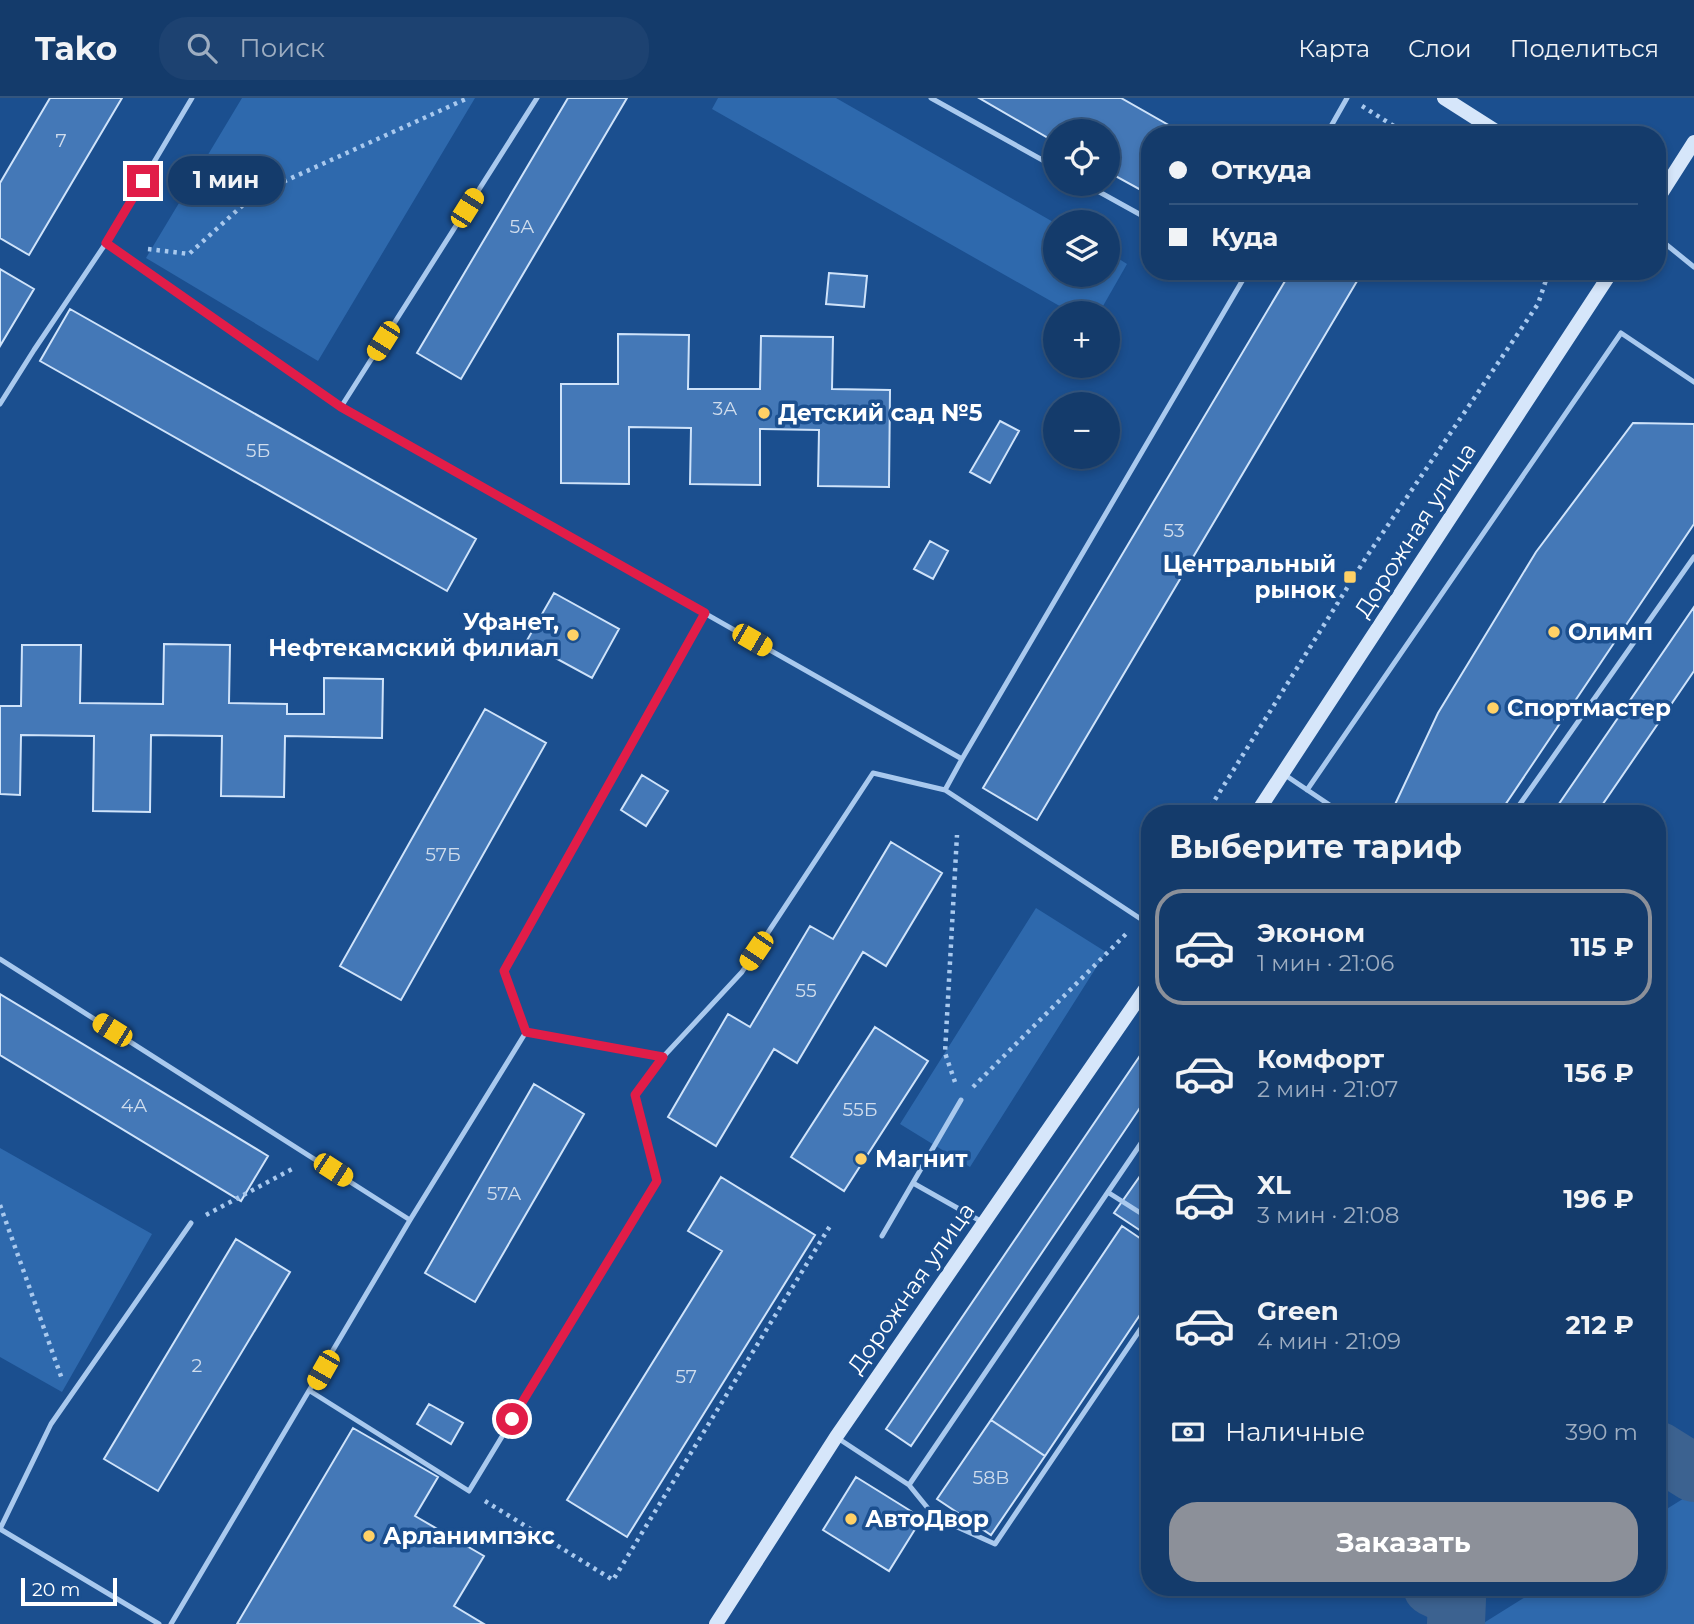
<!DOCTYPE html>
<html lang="ru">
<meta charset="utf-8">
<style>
body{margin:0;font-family:Montserrat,sans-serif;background:#1d4271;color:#f1f3f6;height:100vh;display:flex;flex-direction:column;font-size:26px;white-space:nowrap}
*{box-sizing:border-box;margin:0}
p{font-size:23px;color:#9dadc1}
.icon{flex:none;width:38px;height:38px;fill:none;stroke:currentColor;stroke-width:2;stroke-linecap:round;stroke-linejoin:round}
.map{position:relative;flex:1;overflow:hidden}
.sheet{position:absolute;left:1141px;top:707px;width:525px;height:791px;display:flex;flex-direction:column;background:#143b6b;border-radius:28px;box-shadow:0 4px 10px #0003,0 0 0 2px #33557e}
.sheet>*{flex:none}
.top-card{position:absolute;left:1141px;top:28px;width:525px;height:154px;border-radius:28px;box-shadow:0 4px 10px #0003,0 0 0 2px #33557e;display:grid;align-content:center;height:154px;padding:0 28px;background:#143b6b}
.controls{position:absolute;left:1043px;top:21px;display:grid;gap:14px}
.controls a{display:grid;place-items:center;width:77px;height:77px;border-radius:50%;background:#143b6b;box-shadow:0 4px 10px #0003,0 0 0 2px #33557e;font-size:35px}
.scale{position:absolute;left:21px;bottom:18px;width:96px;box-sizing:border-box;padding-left:7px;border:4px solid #fff;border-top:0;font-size:19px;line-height:24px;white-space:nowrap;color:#fff;-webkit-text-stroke:5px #1b4f8f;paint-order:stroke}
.end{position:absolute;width:32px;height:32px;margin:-16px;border:9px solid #e11d48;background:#fff;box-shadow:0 0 0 4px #fff}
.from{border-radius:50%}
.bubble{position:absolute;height:49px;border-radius:24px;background:#143b6b;box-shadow:0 4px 10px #0003,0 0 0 2px #33557e;font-size:23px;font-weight:700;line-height:49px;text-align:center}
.car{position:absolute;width:21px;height:42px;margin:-21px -10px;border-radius:9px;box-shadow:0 0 5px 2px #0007;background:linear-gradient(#f5c518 24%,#345 0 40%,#f5c518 0 76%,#345 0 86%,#f5c518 0)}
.top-card b{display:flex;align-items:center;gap:24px;height:66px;font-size:26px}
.top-card b+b{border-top:2px solid #33557e}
.top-card i{width:18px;height:18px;background:#f1f3f6}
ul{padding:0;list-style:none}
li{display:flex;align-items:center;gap:21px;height:116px;margin:0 14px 10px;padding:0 14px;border:4px solid transparent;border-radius:28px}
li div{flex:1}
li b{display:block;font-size:26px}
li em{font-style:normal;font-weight:700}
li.selected{border-color:#8c9099}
li>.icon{width:63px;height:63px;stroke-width:1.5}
h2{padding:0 28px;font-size:32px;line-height:84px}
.pay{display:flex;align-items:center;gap:18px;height:77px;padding:0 28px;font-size:26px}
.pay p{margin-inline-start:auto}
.cta{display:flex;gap:14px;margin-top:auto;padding:14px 28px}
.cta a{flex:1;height:80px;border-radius:28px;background:#8c9099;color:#fff;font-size:28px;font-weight:700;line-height:80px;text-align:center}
header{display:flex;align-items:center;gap:42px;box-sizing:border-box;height:98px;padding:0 35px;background:#143b6b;border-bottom:2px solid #33557e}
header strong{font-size:33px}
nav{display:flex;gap:38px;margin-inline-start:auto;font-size:24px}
.search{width:490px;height:63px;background:#1d4271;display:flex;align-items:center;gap:18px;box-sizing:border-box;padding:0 24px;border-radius:28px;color:#9dadc1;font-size:26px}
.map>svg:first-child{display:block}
</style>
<header>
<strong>Tako</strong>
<div class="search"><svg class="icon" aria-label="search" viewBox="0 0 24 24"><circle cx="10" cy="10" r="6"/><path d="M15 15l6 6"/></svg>Поиск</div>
<nav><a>Карта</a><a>Слои</a><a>Поделиться</a></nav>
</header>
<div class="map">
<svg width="1694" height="1526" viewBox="0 0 1694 1526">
<rect width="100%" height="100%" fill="#1b4f8f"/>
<path fill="#2e69ad" d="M242 0H475L318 263 146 160Z
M718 0H836L1055 125V177H1108V154L1127 166 1099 215H1072L712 11Z
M1036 810 1106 854 970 1069 900 1026Z
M0 1050 152 1136 62 1294 0 1259Z
M1694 1394V1526H1482L1541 1489H1657V1417Z"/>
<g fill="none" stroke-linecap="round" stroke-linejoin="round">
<path stroke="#3c6290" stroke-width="58" d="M1657 1352 1694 1375
M1432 1489 1457 1501 1456 1526"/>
</g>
<path fill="#4478b7" stroke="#cfe3fa" stroke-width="2" d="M50 0H122L29 157 0 140V85Z
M568 0H627L461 281 417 255Z
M979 0H1121L1186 37H1150V97L1108 74V33H1055V44Z
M0 171 34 191 0 248Z
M1291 173H1363L1037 722 983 690Z
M829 175 867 178 864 209 826 206Z
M70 211 476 441 447 493 40 263Z
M618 236 689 237 688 291H760L761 238 833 239 832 291 890 292 889 389 818 388 819 332 760 331V387L690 386 691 330 629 329V386L561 385V286H618Z
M1000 323 1019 333 990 385 970 374Z
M1633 325 1694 326V426L1499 716 1391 715 1438 615 1536 454Z
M930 443 948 453 933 481 914 471Z
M554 495 619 531 592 580 526 544Z
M1694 509V573L1596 716H1552Z
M164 546 230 547 229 605 287 606V616H324V580L383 581 382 640 285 638 284 699 221 698 222 638 151 637 150 714 93 713 94 638 21 637 20 697 0 696V608H21L22 547H81L80 605 163 606Z
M485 611 546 645 401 902 340 868Z
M642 677 668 693 646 728 621 712Z
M891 744 942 775 886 868 863 854 797 965 774 951 716 1048 668 1019 728 916 750 929 810 828 833 841Z
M0 896 268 1058 241 1103 0 957Z
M875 929 928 963 844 1093 791 1059Z
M1150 943V995L911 1348 886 1331Z
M534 986 584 1016 475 1204 425 1175Z
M1150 1064V1139L1114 1115Z
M721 1079 815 1137 627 1439 567 1402 722 1153 688 1133Z
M1122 1128 1150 1147V1202L1045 1358 991 1322Z
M236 1141 290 1174 158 1393 104 1361Z
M429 1306 463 1325 451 1346 417 1326Z
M991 1322 1045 1358 991 1437 937 1401Z
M353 1330 438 1379 415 1418 484 1458 454 1508 484 1526H237Z
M856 1379 922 1420 889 1473 823 1432Z"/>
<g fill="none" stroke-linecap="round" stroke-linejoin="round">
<path stroke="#a9c9ee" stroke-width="4.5" stroke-dasharray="3.5 5" stroke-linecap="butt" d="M1362 8 1408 37
M148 151 189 156 254 97 468 0
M1206 716 1367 458 1538 206 1549 173
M955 984 945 955 957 737
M973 989 1128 834
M0 1107 62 1281
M206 1117 294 1070
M485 1403 613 1482 830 1128"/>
<path stroke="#a9c9ee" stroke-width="5" d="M931 0 1055 69
M1326 37 1347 0
M1085 86 1150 122
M1657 139 1694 169
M106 145 341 309 962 661 945 692
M0 306 34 252 106 145 192 0
M341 309 537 0
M962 661 1248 173
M1285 677 1343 716
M1307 692 1621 235 1694 284
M1513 716 1694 459
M0 861 410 1122
M526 934 504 873 705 515
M526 934 663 959
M913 1085 984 1125
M1109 1095 1150 1121
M882 1138 961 1002
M310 1293 469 1393 657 1083 635 997 663 959 742 874 873 675 945 692 1150 827
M836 1339 909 1387 1150 1032
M909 1387 935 1419 995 1446 1150 1217
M0 1431 51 1326 191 1125
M0 1431 159 1526
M171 1526 410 1122 526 934"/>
<path stroke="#d6e6fa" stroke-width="14" d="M1444 0 1502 37
M1657 102 1694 44
M1256 716 1612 173
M716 1526 836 1339 1150 884"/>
</g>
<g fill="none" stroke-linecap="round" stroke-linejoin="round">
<path stroke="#e11d48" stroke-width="9" d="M143 83 106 145 341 309 705 515 504 873 526 934 663 959 635 997 657 1083 512 1321"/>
</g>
<g fill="#ffd166" stroke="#1b4f8f" stroke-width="2.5">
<circle cx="764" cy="315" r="7"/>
<rect x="1343" y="472" width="14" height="14" rx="3.5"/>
<circle cx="1554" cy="534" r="7"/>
<circle cx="573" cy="537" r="7"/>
<circle cx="1493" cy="610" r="7"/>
<circle cx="861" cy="1061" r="7"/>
<circle cx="851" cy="1421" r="7"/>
<circle cx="369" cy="1438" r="7"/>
</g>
<g text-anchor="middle" stroke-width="7" stroke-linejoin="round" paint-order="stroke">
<g font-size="19" fill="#d0dded">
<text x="61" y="49">7</text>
<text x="522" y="135">5А</text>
<text x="725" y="317">3А</text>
<text x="258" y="359">5Б</text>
<text x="1174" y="439">53</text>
<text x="443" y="763">57Б</text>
<text x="806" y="899">55</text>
<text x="134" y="1014">4А</text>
<text x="860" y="1018">55Б</text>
<text x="504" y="1102">57А</text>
<text x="197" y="1274">2</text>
<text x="686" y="1285">57</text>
<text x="991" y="1386">58В</text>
</g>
<g font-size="23" font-weight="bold" fill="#fff" stroke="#1b4f8f" text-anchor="start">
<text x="778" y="323">Детский сад №5</text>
<text x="1336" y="474" text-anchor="end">Центральный<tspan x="1336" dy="26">рынок</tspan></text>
<text x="559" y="532" text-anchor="end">Уфанет,<tspan x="559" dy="26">Нефтекамский филиал</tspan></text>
<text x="1568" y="542">Олимп</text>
<text x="1507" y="618">Спортмастер</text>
<text x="875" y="1069">Магнит</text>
<text x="865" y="1429">АвтоДвор</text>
<text x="383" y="1446">Арланимпэкс</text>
</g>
<g font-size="23" fill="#fff" stroke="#1b4f8f">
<text transform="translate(1415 432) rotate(-57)" y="8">Дорожная улица</text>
<text transform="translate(911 1190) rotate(-55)" y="8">Дорожная улица</text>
</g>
</g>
</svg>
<div class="controls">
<a><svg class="icon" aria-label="locate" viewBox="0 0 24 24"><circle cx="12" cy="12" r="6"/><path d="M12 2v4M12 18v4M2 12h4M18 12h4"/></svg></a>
<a><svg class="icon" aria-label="layers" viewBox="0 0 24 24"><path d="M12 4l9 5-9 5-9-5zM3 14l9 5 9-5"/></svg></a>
<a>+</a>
<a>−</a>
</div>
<div class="scale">20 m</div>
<i class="end from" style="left:512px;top:1321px"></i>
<i class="end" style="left:143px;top:83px"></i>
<div class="bubble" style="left:168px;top:58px;width:116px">1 мин</div>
<i class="car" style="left:467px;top:110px;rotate:32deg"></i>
<i class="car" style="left:383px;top:243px;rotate:212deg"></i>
<i class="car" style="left:752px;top:542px;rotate:120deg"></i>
<i class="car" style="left:756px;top:853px;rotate:214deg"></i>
<i class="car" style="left:112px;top:932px;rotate:302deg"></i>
<i class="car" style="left:333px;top:1072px;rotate:123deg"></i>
<i class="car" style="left:323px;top:1272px;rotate:210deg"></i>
<div class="top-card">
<b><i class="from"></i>Откуда</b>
<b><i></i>Куда</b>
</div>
<section class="sheet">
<h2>Выберите тариф</h2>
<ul>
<li class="selected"><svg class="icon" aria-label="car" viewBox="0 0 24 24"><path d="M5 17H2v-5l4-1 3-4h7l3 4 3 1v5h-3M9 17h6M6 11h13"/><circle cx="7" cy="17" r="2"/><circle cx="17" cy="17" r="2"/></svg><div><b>Эконом</b><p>1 мин · 21:06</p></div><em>115 ₽</em></li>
<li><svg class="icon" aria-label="car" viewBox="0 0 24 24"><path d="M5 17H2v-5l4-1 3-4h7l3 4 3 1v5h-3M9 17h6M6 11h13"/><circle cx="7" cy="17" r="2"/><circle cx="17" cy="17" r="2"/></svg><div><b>Комфорт</b><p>2 мин · 21:07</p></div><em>156 ₽</em></li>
<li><svg class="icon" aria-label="car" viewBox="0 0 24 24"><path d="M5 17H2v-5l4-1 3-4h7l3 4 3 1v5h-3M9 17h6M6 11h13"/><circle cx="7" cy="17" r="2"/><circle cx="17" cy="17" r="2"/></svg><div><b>XL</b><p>3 мин · 21:08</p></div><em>196 ₽</em></li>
<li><svg class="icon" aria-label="car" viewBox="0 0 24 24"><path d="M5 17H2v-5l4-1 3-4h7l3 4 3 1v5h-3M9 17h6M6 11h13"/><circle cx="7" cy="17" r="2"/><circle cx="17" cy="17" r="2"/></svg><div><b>Green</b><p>4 мин · 21:09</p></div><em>212 ₽</em></li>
</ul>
<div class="pay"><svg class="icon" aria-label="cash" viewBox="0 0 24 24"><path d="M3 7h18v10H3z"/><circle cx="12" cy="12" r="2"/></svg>Наличные<p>390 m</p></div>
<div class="cta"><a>Заказать</a></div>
</section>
</div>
